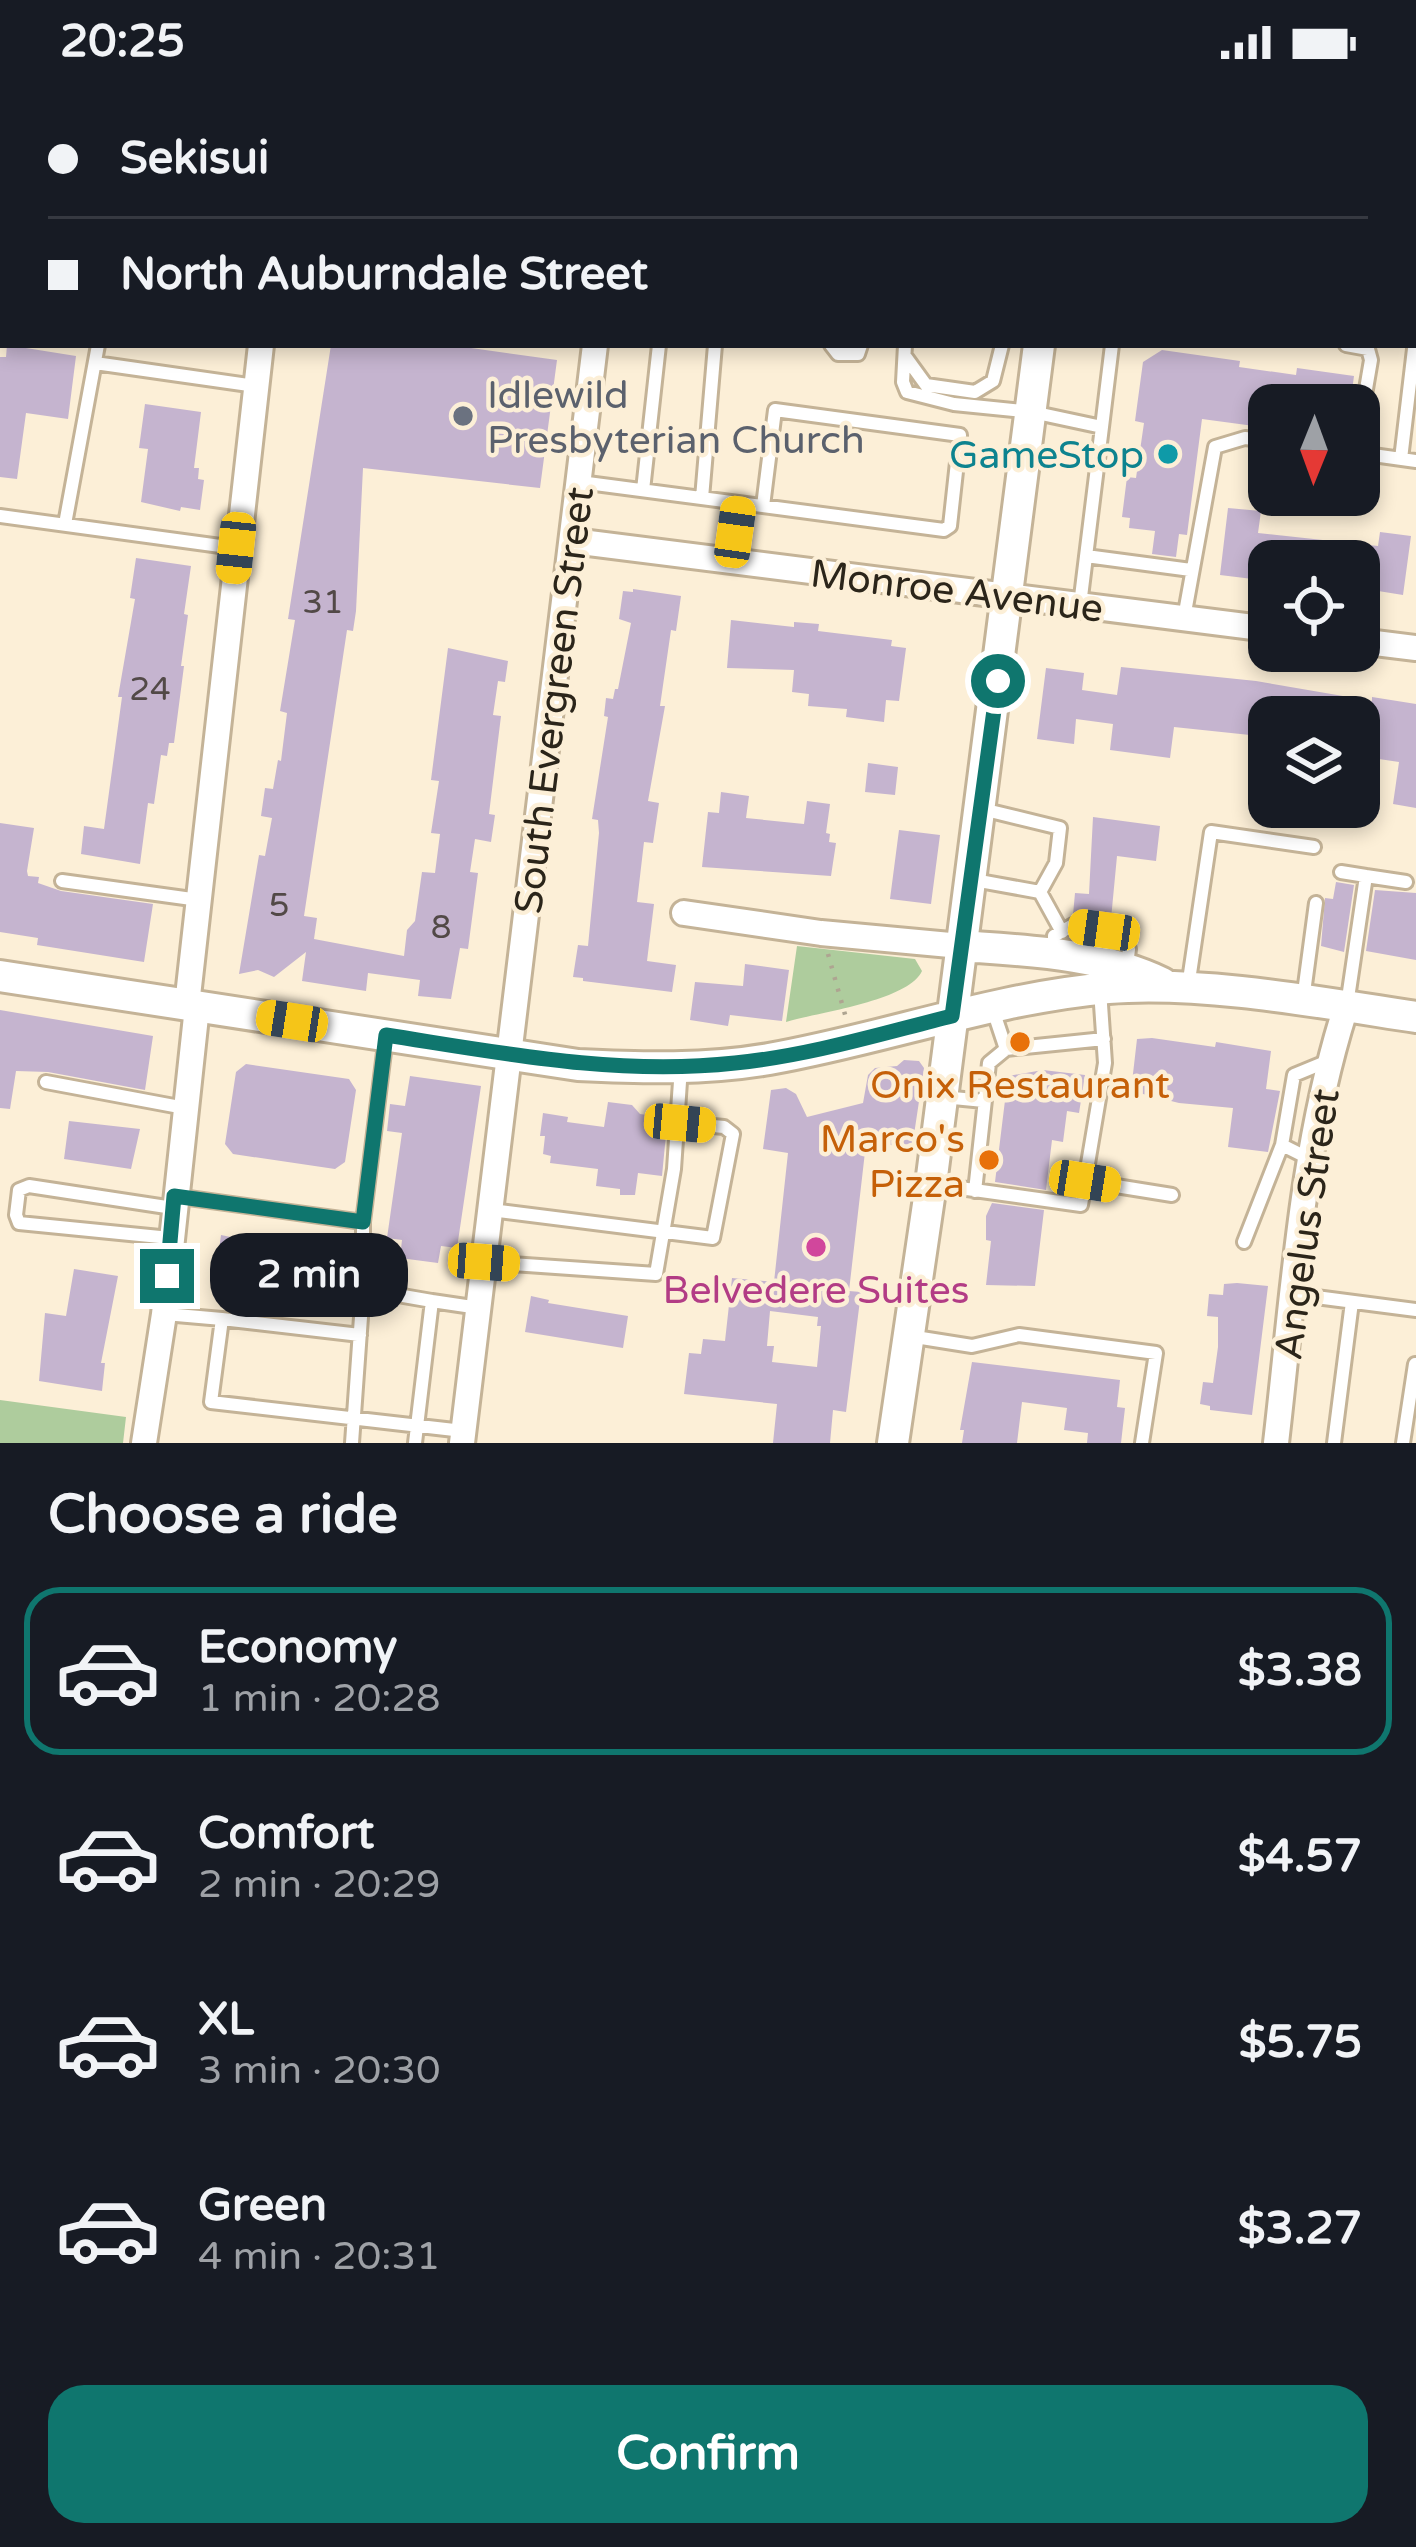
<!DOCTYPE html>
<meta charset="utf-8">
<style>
body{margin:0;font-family:"Varela Round",sans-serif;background:#20242c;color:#f1f3f6;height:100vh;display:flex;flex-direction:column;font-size:45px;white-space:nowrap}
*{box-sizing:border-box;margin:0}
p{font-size:39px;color:#9ea1a6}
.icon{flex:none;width:66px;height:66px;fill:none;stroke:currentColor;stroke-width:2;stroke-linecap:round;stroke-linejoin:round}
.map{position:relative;height:1359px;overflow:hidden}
.sheet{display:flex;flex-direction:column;background:#171b24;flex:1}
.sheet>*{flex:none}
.hud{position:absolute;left:0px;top:0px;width:1416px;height:264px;box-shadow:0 6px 18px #0003;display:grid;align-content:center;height:264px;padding:0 48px;background:#171b24}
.needle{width:78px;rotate:181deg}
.fabs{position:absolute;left:1248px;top:300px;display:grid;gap:24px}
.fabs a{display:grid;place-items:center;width:132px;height:132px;border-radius:24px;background:#171b24;box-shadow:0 6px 18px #0003;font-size:60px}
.end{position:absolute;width:54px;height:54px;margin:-27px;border:15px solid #0f766e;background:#fff;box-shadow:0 0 0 6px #fff}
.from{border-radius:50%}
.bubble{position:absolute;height:84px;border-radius:36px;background:#171b24;box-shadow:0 6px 18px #0003;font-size:39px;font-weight:700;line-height:84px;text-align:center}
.car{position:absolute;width:36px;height:72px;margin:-36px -18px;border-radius:15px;box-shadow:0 0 9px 3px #0007;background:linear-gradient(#f5c518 24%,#345 0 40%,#f5c518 0 76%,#345 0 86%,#f5c518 0)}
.hud b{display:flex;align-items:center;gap:42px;height:114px;font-size:45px}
.hud b+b{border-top:3px solid #363941}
.hud i{width:30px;height:30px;background:#f1f3f6}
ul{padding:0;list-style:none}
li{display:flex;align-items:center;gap:36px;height:168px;margin:0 24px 18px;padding:0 24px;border:6px solid transparent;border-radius:36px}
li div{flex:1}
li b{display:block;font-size:45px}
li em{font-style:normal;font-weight:700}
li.on{border-color:#0f766e}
li>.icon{width:108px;height:108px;stroke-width:1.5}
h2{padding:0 48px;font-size:54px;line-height:144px}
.primary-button{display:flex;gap:24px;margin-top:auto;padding:24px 48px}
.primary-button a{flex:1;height:138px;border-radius:36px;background:#0f766e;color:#fff;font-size:48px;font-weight:700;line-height:138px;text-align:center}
.status{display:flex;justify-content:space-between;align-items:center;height:84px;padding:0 60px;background:#171b24;direction:ltr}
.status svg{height:33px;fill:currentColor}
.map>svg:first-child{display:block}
</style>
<div class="status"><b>20:25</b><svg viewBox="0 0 49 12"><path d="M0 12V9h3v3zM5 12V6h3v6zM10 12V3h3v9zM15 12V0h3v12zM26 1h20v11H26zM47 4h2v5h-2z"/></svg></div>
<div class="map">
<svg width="1416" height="1359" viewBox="0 0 1416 1359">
<rect width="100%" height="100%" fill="#fcefd7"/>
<path fill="#aecc9d" d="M797 862 915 875 922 887C908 917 819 928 786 938Z
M0 1316 126 1333 123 1359H0Z"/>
<path fill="#c5b4cf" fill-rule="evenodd" d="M7 261 76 272 68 335 26 329 17 395 0 393V273H6Z
M331 261H450L557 276 540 404 363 384 356 527 353 547 347 546 304 832 317 834 314 855 404 872 407 846 415 837 422 788 435 789 440 750 431 749 439 697 431 696 448 564 508 577 505 598 498 597 493 631 501 632 489 730 495 731 491 758 475 755 470 788 478 789 468 865 460 864 451 915 418 912 420 896 368 889 366 907 302 897 306 868 274 893 258 886 239 890 259 771 265 772 272 734 261 732 265 704 273 705 278 676 281 677 287 629 280 627 295 536 288 535Z
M1162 266 1240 277 1239 283 1296 291 1297 284 1354 292 1350 321H1269V344L1202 335 1187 451 1179 450 1176 473 1152 470 1155 447 1129 444 1130 434 1122 433 1127 393 1136 394 1144 339 1135 337 1143 278Z
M145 320 201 328 194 384H199L198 395 204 396 200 426 181 423 180 427 141 418 148 365 139 364Z
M1228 424 1261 427 1258 449 1378 462 1380 448 1411 452 1403 511 1372 506 1376 477H1269V497L1220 491Z
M136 474 191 482 184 530 188 531 181 582H184L174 659H169L167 672 161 671 154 720 148 719 140 780 81 770 84 742 104 745 122 613H118L135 515 130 514Z
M633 505 681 512 676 547 671 546 660 622H665L648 717 659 719 653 759 644 758 637 818 654 820 647 877 676 881 672 908 583 897V894L573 893 578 861 588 862 599 749 598 736 592 735 608 633 604 632 606 614 613 615 615 605H618L631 539 619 535 623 507 633 508Z
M731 536 794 543V538L819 540 818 547 892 556 891 562 906 564 899 617 886 616 884 638 846 633 847 625 808 622 809 610 792 608 794 586 727 584Z
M1121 583 1256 597 1372 617V613L1416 620V724L1393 720 1399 678 1359 672V633H1269V653L1174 643 1170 674 1110 666 1113 640 1076 635 1074 660 1037 655 1046 584 1084 589 1082 606 1117 611Z
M868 679 898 683 895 711 865 708Z
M721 708 749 712 746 734 804 740 807 717 830 720 826 749 830 750 829 758 836 759 831 792 702 783 708 728 719 729Z
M1093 733 1160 742 1156 777 1117 772 1111 835 1073 831 1075 809 1089 810Z
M0 739 34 744 27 787 28 792 39 793 38 799 61 807 153 820 144 878 37 861 38 854 0 848Z
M899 746 940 751 931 820 890 815Z
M1336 798 1354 801 1344 868 1321 862 1325 814 1333 815Z
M1375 806 1416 809V876L1366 867Z
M745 880 789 886 782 937 730 931 728 942 690 936 695 898 743 902Z
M0 926 153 952 145 1006 48 988 16 987 10 1025 0 1024Z
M1152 954 1215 963 1216 958 1271 967 1266 1005 1280 1007 1268 1068 1228 1063 1233 1024 1179 1019 1131 1007 1137 955Z
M904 976 919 977 924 984 912 1064 876 1059 875 1069 865 1068 849 1207 861 1208 846 1328 833 1326 830 1359H773L777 1320 684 1310 689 1269 701 1270 703 1255 725 1257 732 1194 774 1198 788 1069 763 1065 771 1006 786 1004 796 1010 807 1033 863 1019 868 991 875 984 897 982ZM770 1227 818 1233 817 1242H821L817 1283 772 1278 774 1262H767Z
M246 980 349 995 356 1006 345 1078 335 1085 233 1070 225 1060 236 988Z
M1043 986 1085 991 1079 1029 1067 1027 1063 1058 1052 1056 1046 1106 995 1098 1008 992Z
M410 992 481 1002 457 1164 441 1162 438 1179 400 1174 402 1156 387 1154 402 1049 387 1047 390 1020 405 1022Z
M608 1018 632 1021 640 1030 648 1031 647 1037 667 1040 662 1092 638 1089 635 1111H620V1105L596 1102 598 1085 550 1079 551 1072 543 1070 545 1052H540L543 1029 568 1033 567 1038 604 1043Z
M69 1037 140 1045 131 1085 64 1075Z
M992 1119 1044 1126 1035 1202 986 1201 991 1157 986 1156V1132Z
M221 1151 275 1162 270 1197 216 1189Z
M74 1185 118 1192 101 1279H105L102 1307 39 1297 45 1229 66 1232Z
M1237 1199 1268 1202 1252 1331 1210 1326V1322L1200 1320 1203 1298 1213 1299 1218 1263V1233L1207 1232 1209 1210 1223 1211 1224 1200Z
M531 1212 549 1216 548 1219 628 1232 623 1264 525 1248Z
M972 1278 1120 1296 1117 1323 1125 1324 1121 1359H1087L1088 1349 1064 1346 1067 1324 1022 1318 1017 1359H962L964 1346H960Z"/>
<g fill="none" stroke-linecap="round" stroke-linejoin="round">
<g stroke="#c4b397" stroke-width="18">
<path id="service" d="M1093 0 1174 3
M8 3 9 0
M211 3 212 0
M374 3V0
M808 3 809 0
M856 3V0
M937 3V0
M990 3V0
M1296 3 1298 0
M1413 24H1416
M0 45 3 38
M1413 137 1416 138
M0 173 3 174
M0 229H3
M831 261 838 270H858L861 261
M905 261 903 298 907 308 954 320 1032 328 1102 343 1080 521
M1346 261 1368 265 1371 276 1359 346
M905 272 926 301 975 308 993 297 1002 261
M95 279 256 302
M1102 343 1112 261
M1359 369 1416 377
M1401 375 1416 248
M580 398 944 446 950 442 960 351 775 326 763 422
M643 406 659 261
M702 414 715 261
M0 432 235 464
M65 440 98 261
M1086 472 1191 486
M731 477 739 419
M1184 534 1215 363 1245 354 1269 357
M982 725 1060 744 1056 779 1040 808
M1341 788 1366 792
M974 796 1040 808 1062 848
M62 797 199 816
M1054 868V852L1073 841 1104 846 1123 855 1129 865 1127 881
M1188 903 1211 748 1314 763
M1303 916 1316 819
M1347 921 1366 792 1406 798
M993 926 1006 965
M46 998 185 1024
M943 1013 984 1017
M1312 1076 1282 1061 1294 991 1328 977
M1085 1097 1172 1111
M931 1100 1081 1121 1105 979 1100 906
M975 1107 989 979 1006 965 1104 955
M174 1112 363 1138V1205L432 1217
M491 1126 713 1154 733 1050 724 1043 680 1039
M363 1138 386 952
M170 1154 19 1139 16 1131 19 1106 29 1102 173 1124
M1244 1158 1282 1061
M484 1178 656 1190 674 1085 681 983
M1293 1210 1416 1226
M165 1230 222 1235 211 1318 463 1347
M222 1235 360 1251
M909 1252 972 1262 1019 1251 1156 1269 1142 1359
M352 1359 363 1205
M415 1359 432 1217 479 1224
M1334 1359 1352 1218
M1403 1359 1415 1280"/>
</g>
<g stroke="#c4b397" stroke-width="30">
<path id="minor" d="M690 3V0
M1323 3V0
M573 457 1269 545
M1359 557 1416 564
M684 829 821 849 961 862
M187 921 261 261
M144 1359 164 1230 197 923
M462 1359 595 261
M1276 1359C1293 1214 1301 1062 1346 923"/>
</g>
<g stroke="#c4b397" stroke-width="36">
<path id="tertiary" d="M1050 3V0
M961 862C1030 867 1099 869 1162 899
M0 892 578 981C642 984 706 986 769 975 883 955 993 914 1108 904 1200 896 1324 919 1416 933
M893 1359 931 1100 1039 261"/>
</g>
<g stroke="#c4b397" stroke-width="45">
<path id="primary" d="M108 0 128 3
M1413 191H1416"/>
</g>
<path stroke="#aea491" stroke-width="4.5" stroke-dasharray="3 9" stroke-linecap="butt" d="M828 870 846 934"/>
<use href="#service" stroke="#fff" stroke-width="12"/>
<use href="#minor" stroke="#fff" stroke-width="24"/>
<use href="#tertiary" stroke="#fff" stroke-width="30"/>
<use href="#primary" stroke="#fff" stroke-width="39"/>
</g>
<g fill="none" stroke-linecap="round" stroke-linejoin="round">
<path stroke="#0f766e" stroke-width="15" d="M167 1192 174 1112 363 1138 386 951C502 969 617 992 735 979 808 972 880 950 952 932L998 597"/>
</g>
<circle fill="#6b7280" stroke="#fcefd7" stroke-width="4.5" cx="463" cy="332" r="12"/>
<circle fill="#0f9aa8" stroke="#fcefd7" stroke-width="4.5" cx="1168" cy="370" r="12"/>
<g fill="#e8710a" stroke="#fcefd7" stroke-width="4.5">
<circle cx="1020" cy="958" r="12"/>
<circle cx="989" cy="1076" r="12"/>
</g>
<circle fill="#d1479c" stroke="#fcefd7" stroke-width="4.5" cx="816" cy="1163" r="12"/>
<g text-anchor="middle" stroke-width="9" stroke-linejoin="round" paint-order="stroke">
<g font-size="33" fill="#524947">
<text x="323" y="529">31</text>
<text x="150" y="616">24</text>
<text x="279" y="832">5</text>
<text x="441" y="854">8</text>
</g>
<g font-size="39" fill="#5b616d" stroke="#fcefd7" text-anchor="start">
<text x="487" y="324">Idlewild<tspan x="487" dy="45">Presbyterian Church</tspan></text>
</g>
<g font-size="39" fill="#0d838f" stroke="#fcefd7" text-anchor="end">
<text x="1144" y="384">GameStop</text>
</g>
<g font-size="39" fill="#2b251a" stroke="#fcefd7">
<text transform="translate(957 506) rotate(7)" y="14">Monroe Avenue</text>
<text transform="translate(553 616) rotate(-83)" y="14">South Evergreen Street</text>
<text transform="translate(1306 1140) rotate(-82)" y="14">Angelus Street</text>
</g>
<g font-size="39" fill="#c56008" stroke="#fcefd7">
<text x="1020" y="1014">Onix Restaurant</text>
<text x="965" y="1068" text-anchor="end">Marco's<tspan x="965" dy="45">Pizza</tspan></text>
</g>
<g font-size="39" fill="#b23c85" stroke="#fcefd7">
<text x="816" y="1219">Belvedere Suites</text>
</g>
</g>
</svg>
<div class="fabs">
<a><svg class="needle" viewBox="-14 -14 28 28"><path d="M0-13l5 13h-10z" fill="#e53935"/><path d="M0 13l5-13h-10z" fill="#9ea1a6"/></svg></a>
<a><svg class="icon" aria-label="locate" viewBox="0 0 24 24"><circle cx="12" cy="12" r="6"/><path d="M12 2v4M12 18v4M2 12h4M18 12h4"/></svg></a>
<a><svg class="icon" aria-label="layers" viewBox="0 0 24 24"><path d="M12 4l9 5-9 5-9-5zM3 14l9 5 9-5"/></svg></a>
</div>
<i class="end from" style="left:998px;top:597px"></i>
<i class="end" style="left:167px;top:1192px"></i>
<div class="bubble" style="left:210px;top:1149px;width:198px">2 min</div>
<i class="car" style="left:735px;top:448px;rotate:8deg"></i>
<i class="car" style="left:236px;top:464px;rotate:186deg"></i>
<i class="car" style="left:1104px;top:846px;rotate:278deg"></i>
<i class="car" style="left:292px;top:937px;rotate:279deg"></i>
<i class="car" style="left:680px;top:1039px;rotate:95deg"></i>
<i class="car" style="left:1085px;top:1097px;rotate:99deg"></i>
<i class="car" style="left:484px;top:1178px;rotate:94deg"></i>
<div class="hud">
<b><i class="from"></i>Sekisui</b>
<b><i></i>North Auburndale Street</b>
</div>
</div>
<section class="sheet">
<h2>Choose a ride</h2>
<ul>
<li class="on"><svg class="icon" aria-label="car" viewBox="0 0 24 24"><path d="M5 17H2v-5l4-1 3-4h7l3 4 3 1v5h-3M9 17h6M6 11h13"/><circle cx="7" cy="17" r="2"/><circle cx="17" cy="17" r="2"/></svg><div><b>Economy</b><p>1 min · 20:28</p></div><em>$3.38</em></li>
<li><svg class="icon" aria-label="car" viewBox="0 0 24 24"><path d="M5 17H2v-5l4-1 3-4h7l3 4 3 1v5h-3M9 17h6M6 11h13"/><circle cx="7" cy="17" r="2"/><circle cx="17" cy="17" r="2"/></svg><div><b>Comfort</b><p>2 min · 20:29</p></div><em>$4.57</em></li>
<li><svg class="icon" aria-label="car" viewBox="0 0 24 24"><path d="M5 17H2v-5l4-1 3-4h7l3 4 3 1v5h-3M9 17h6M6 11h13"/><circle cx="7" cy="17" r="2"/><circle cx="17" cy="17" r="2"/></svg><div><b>XL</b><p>3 min · 20:30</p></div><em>$5.75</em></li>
<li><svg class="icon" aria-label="car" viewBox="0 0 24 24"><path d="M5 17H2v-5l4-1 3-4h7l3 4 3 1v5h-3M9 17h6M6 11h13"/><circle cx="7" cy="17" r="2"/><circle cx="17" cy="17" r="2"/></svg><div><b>Green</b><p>4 min · 20:31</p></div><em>$3.27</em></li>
</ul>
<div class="primary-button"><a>Confirm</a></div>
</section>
